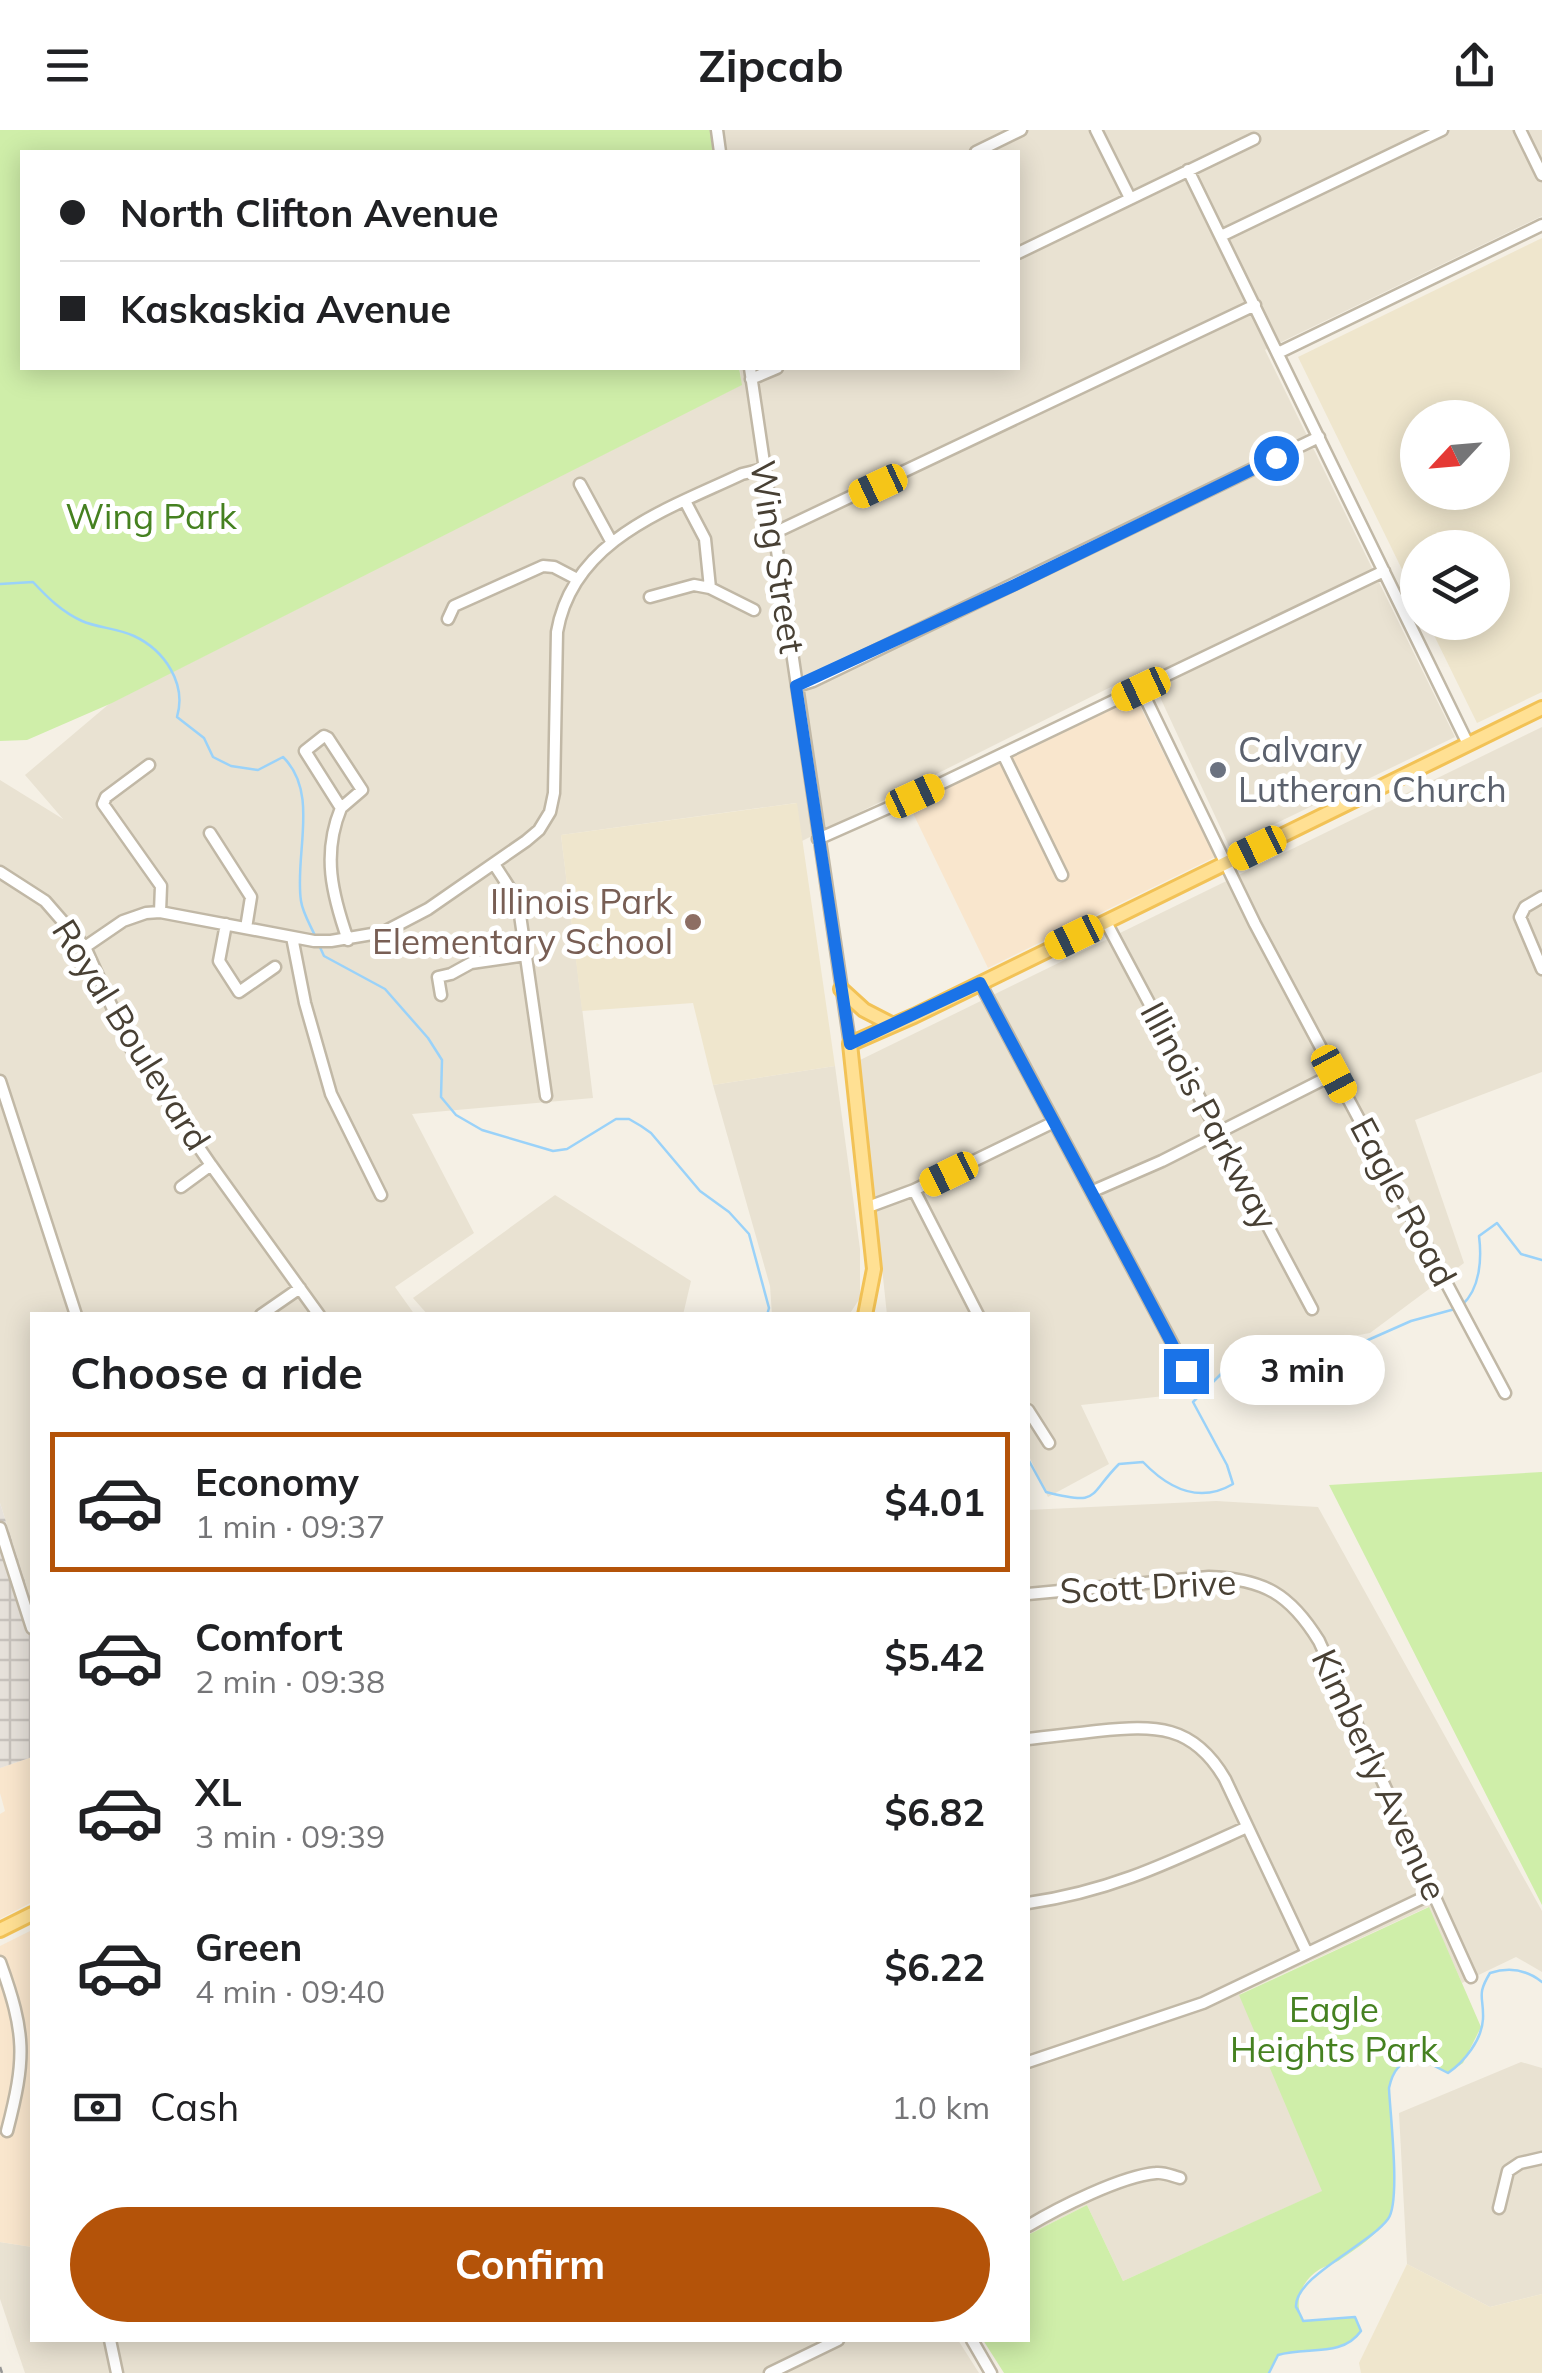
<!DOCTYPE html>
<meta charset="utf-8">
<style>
body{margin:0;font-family:Mulish,sans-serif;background:#f2f2f2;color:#202124;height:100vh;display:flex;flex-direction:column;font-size:38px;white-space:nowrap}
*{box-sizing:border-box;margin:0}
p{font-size:32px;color:#757577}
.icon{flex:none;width:55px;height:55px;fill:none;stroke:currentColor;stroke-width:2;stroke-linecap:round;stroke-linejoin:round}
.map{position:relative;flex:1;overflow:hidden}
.side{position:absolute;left:30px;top:1182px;width:1000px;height:1030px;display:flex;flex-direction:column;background:#fff;border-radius:0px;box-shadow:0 5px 25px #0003}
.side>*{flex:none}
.hud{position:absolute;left:20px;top:20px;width:1000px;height:220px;border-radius:0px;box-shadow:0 5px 25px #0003;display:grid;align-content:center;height:220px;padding:0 40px;background:#fff}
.needle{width:65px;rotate:244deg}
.controls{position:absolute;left:1400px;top:270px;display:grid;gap:20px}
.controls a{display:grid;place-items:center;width:110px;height:110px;border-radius:50%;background:#fff;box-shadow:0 5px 25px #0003;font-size:50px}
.end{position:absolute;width:45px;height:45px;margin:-22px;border:12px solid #1a73e8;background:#fff;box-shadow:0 0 0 5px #fff}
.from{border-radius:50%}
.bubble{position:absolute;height:70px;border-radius:35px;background:#fff;box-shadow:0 5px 25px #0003;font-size:32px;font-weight:700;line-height:70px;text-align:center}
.car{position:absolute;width:30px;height:60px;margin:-30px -15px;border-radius:12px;box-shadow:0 0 8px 2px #0007;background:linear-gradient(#f5c518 24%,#345 0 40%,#f5c518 0 76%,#345 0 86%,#f5c518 0)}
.hud b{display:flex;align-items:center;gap:35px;height:95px;font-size:38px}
.hud b+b{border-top:2px solid #e0e0e0}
.hud i{width:25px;height:25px;background:#202124}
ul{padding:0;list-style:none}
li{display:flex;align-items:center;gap:30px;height:140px;margin:0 20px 15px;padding:0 20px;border:5px solid transparent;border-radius:0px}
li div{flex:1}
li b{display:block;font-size:38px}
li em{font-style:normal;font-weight:700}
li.active{border-color:#b45309}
li>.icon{width:90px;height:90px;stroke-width:1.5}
h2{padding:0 40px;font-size:45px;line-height:120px}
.pay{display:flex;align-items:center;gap:25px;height:110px;padding:0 40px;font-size:38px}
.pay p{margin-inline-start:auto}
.action{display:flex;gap:20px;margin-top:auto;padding:20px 40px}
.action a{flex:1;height:115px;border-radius:60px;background:#b45309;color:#fff;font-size:40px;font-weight:700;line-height:115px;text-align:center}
header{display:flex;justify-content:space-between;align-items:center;height:130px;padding:0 40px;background:#fff;font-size:45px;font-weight:700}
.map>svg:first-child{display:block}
</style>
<header><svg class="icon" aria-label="menu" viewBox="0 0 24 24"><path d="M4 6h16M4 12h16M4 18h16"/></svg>Zipcab<svg class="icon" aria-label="share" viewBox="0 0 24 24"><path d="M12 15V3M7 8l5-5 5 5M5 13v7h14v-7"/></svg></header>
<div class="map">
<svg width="1542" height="2243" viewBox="0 0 1542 2243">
<defs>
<pattern id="industrial-grid" width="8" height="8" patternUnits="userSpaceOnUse" patternTransform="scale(2.5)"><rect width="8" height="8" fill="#e6e1da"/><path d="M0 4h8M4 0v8" fill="none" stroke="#c7c2bc"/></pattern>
</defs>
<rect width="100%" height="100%" fill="#f5f0e5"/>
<path fill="#e9e2d2" d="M710 0H1542V86L1265 220 1455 607 1229 716 1147 539 802 711 796 673 561 705 593 968 412 984 474 1103 395 1157 415 1185H32V1473L0 1373V650L63 689 25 645 109 574 741 255 740 238H1018V22H713Z
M1542 597V942L1415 990 1464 1133 1370 1203 1304 1215 1174 1265 1081 1275 1109 1334 1048 1367 1028 1324V1185H887L860 930Z
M835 936 860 1119V1168L849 1185H772L770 1156 713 955Z
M555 1065 691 1151 683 1185H428L413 1168Z
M1216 1371 1318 1377 1542 1781V1842L1516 1827 1462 1853 1428 1777 1240 1864 1323 2061 1123 2151 1087 2075 1028 2105V1380Z
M1521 1932 1542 1938V2164L1490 2177 1407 2134 1399 1983Z
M0 2112 32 2117V2210H958L979 2243H25L0 2169Z"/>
<path fill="#f9e6cd" d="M1136 568 1215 727 988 838 908 673Z
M32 1627V1772L0 1789V1684L5 1681 0 1663V1638Z
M32 1800V2117L0 2112V1816Z"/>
<path fill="url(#industrial-grid)" d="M0 1373 32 1473V1627L0 1638Z"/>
<path fill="#efe6cd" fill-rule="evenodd" d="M1542 108V562L1477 593 1428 493 1492 492V418H1418L1417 470 1298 227ZM1418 288H1492V362H1418Z
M797 673 835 936 713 955 693 873 582 881 561 705Z
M1407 2134 1490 2177 1542 2164V2243H1361L1359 2233Z"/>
<path fill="#cfeea9" d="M0 0H710L713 22H22V238H739L742 255 112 573 27 610 0 611Z
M1542 1342V1775L1329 1355Z
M1429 1777 1481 1897 1463 1933 1448 1943 1417 1927C1399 1933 1393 1940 1389 1958 1390 1984 1401 2072 1388 2089 1376 2105 1358 2118 1341 2129 1335 2134 1327 2135 1320 2139 1301 2151 1293 2172 1303 2191L1355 2187 1361 2201C1342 2228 1307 2216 1278 2225L1269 2243H1004L983 2210H1028V2105L1087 2075 1123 2151 1322 2061 1239 1865Z"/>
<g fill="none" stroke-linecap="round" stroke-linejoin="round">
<path stroke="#9ad2f9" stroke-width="2.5" d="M0 454 33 452C47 467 62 482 82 491 98 498 117 498 134 506 164 520 187 553 177 587L204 608 213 627 231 636 258 640 283 627C320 663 294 725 301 771 303 784 311 796 316 808
M319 815 324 826 385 859 428 908 442 930 441 967 456 985 482 1000 553 1021 567 1019 616 989H629L641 996 651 1003 700 1061 729 1082 749 1104 769 1178 767 1185
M1462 1175C1480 1159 1482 1129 1479 1106L1497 1093 1521 1124 1542 1130
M1028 1329 1046 1362C1101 1376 1087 1366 1119 1334L1143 1332C1168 1358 1199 1374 1233 1354L1227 1335 1193 1272 1225 1240 1283 1224 1368 1210 1411 1191 1455 1179
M1269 2243 1278 2225C1306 2216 1342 2228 1361 2201L1355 2187 1303 2191C1303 2190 1297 2178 1296 2177 1294 2147 1369 2115 1388 2089 1401 2072 1390 1984 1389 1958 1393 1940 1399 1933 1417 1927L1448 1943C1464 1932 1482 1910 1483 1889 1484 1866 1476 1866 1490 1843 1509 1837 1526 1839 1542 1852"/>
<g stroke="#c1b8a6" stroke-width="15">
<path id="minor" d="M717 0 720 22
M1096 0 1130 68
M1520 0 1542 45
M976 22 1021 0
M1188 40 1468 614
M1221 106 1442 0
M1018 123 1254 9
M1278 223 1542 95
M750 238 850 914
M751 249 777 238
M580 354 611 411
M685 371 705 409 710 458 754 480
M774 403 1255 175
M650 467 694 455 710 458
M448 489 454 476 543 436 554 437 577 449
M797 556 813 551 1319 307
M1141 559 1255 794 1505 1263
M324 606 328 608 362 660 341 678 305 621Z
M1003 624 1062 745
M149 635 106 667 103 674 161 756 160 782
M341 678C322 724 332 764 348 810
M210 703 251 767 246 798
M818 709 915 666 1384 441
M494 734 518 771 546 966
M0 742 45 771 85 817 130 917 211 1035
M1542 767 1525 777 1520 787 1542 839
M1106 792 1312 1179
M226 794 219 831 239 862 275 837
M292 807 305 873 331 964 381 1065
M85 817 123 791 146 783 160 782 314 811H331L384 802 428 779 526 711 539 700 550 682 554 663 557 502C573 409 668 379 742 344L763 339
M980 853C1048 983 1119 1111 1187 1241
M441 865 438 847 451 844 471 833 526 825
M0 951 76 1185
M181 1057 211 1035 319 1185
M914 1060 978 1185
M1093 1061 1162 1031 1334 944
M868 1077 914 1060 1052 993
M261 1185 300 1158
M1028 1280 1049 1313
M0 1398 32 1498
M1028 1464 1209 1447C1264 1449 1290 1464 1319 1511L1471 1847
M1028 1609C1051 1606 1074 1604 1097 1601 1155 1595 1193 1594 1225 1649L1307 1823
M1028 1773C1112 1761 1170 1732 1247 1697
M0 1832C26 1904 26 1928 7 2001
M1028 1932 1203 1873 1433 1763
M1499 2078 1508 2041 1520 2033 1542 2028
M1028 2096C1058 2078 1121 2046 1156 2043 1164 2042 1172 2046 1180 2048
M110 2210 117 2243
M972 2210 991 2243
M770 2243 838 2210"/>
</g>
<g stroke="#f2c256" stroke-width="18">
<path id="major" d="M841 859 864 880 893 895
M865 1185 874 1139 850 914 914 886 1542 578
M0 1800 32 1784"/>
</g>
<use href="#minor" stroke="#fff" stroke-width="10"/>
<use href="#major" stroke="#ffe093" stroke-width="12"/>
<path stroke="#969696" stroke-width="2.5" stroke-dasharray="12 12" stroke-linecap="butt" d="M0 2237 2 2243"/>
</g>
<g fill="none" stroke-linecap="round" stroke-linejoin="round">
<path stroke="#1a73e8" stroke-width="12" d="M1186 1241C1119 1111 1048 983 980 853L850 914 796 556 1015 455 1276 328"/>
</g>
<circle fill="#6b7280" stroke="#fff" stroke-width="4" cx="1218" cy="640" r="10"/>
<circle fill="#8d6e63" stroke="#fff" stroke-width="4" cx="693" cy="792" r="10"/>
<g text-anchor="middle" stroke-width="10" stroke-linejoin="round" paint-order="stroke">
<g font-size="35" fill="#458120" stroke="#fff">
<text x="151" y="399">Wing Park</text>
<text x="1334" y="1892">Eagle<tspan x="1334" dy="40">Heights Park</tspan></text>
</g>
<g font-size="35" fill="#484034" stroke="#fff">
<text transform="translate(777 427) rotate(81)" y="12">Wing Street</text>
<text transform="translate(131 905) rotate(58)" y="12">Royal Boulevard</text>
<text transform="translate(1209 986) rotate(62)" y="12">Illinois Parkway</text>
<text transform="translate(1403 1072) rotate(62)" y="12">Eagle Road</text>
<text transform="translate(1148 1457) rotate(-3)" y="12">Scott Drive</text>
<text transform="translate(1379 1645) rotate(65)" y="12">Kimberly Avenue</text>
</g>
<g font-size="35" fill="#5b616d" stroke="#fff" text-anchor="start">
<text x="1238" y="632">Calvary<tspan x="1238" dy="40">Lutheran Church</tspan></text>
</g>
<g font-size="35" fill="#785e54" stroke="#fff" text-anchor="end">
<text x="673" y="784">Illinois Park<tspan x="673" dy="40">Elementary School</tspan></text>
</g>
</g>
</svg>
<div class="controls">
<a><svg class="needle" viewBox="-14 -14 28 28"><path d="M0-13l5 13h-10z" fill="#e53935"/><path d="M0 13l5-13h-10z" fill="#757577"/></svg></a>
<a><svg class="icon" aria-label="layers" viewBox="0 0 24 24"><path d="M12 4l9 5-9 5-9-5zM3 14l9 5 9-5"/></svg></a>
</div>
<i class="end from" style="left:1276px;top:328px"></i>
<i class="end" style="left:1186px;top:1241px"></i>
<div class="bubble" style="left:1220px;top:1205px;width:165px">3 min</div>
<i class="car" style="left:878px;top:356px;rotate:245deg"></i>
<i class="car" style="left:1141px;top:559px;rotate:245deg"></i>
<i class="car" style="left:915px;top:666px;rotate:65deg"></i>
<i class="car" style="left:1257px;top:718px;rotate:244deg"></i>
<i class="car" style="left:1074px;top:807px;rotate:244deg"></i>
<i class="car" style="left:1334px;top:944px;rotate:152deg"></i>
<i class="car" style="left:949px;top:1044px;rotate:244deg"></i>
<div class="hud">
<b><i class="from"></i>North Clifton Avenue</b>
<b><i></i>Kaskaskia Avenue</b>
</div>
<section class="side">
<h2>Choose a ride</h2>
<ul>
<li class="active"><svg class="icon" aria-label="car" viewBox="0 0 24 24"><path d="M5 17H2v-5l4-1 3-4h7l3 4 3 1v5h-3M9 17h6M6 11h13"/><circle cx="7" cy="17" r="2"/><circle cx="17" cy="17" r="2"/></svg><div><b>Economy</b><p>1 min · 09:37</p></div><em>$4.01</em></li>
<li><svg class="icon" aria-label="car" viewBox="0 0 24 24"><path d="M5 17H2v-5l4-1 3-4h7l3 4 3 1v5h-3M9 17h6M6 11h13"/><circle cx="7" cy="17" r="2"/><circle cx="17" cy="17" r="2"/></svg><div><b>Comfort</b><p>2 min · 09:38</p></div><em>$5.42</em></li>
<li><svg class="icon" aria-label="car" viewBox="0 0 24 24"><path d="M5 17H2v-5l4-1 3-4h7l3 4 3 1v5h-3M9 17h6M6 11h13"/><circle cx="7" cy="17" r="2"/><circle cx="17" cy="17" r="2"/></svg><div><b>XL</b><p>3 min · 09:39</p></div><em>$6.82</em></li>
<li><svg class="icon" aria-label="car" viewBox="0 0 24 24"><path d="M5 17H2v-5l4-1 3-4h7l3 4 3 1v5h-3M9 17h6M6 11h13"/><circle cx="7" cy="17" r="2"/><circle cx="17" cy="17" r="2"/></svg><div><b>Green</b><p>4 min · 09:40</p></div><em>$6.22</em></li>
</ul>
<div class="pay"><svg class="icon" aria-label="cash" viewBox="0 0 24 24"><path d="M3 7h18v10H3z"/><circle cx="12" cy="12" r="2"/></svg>Cash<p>1.0 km</p></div>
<div class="action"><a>Confirm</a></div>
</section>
</div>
